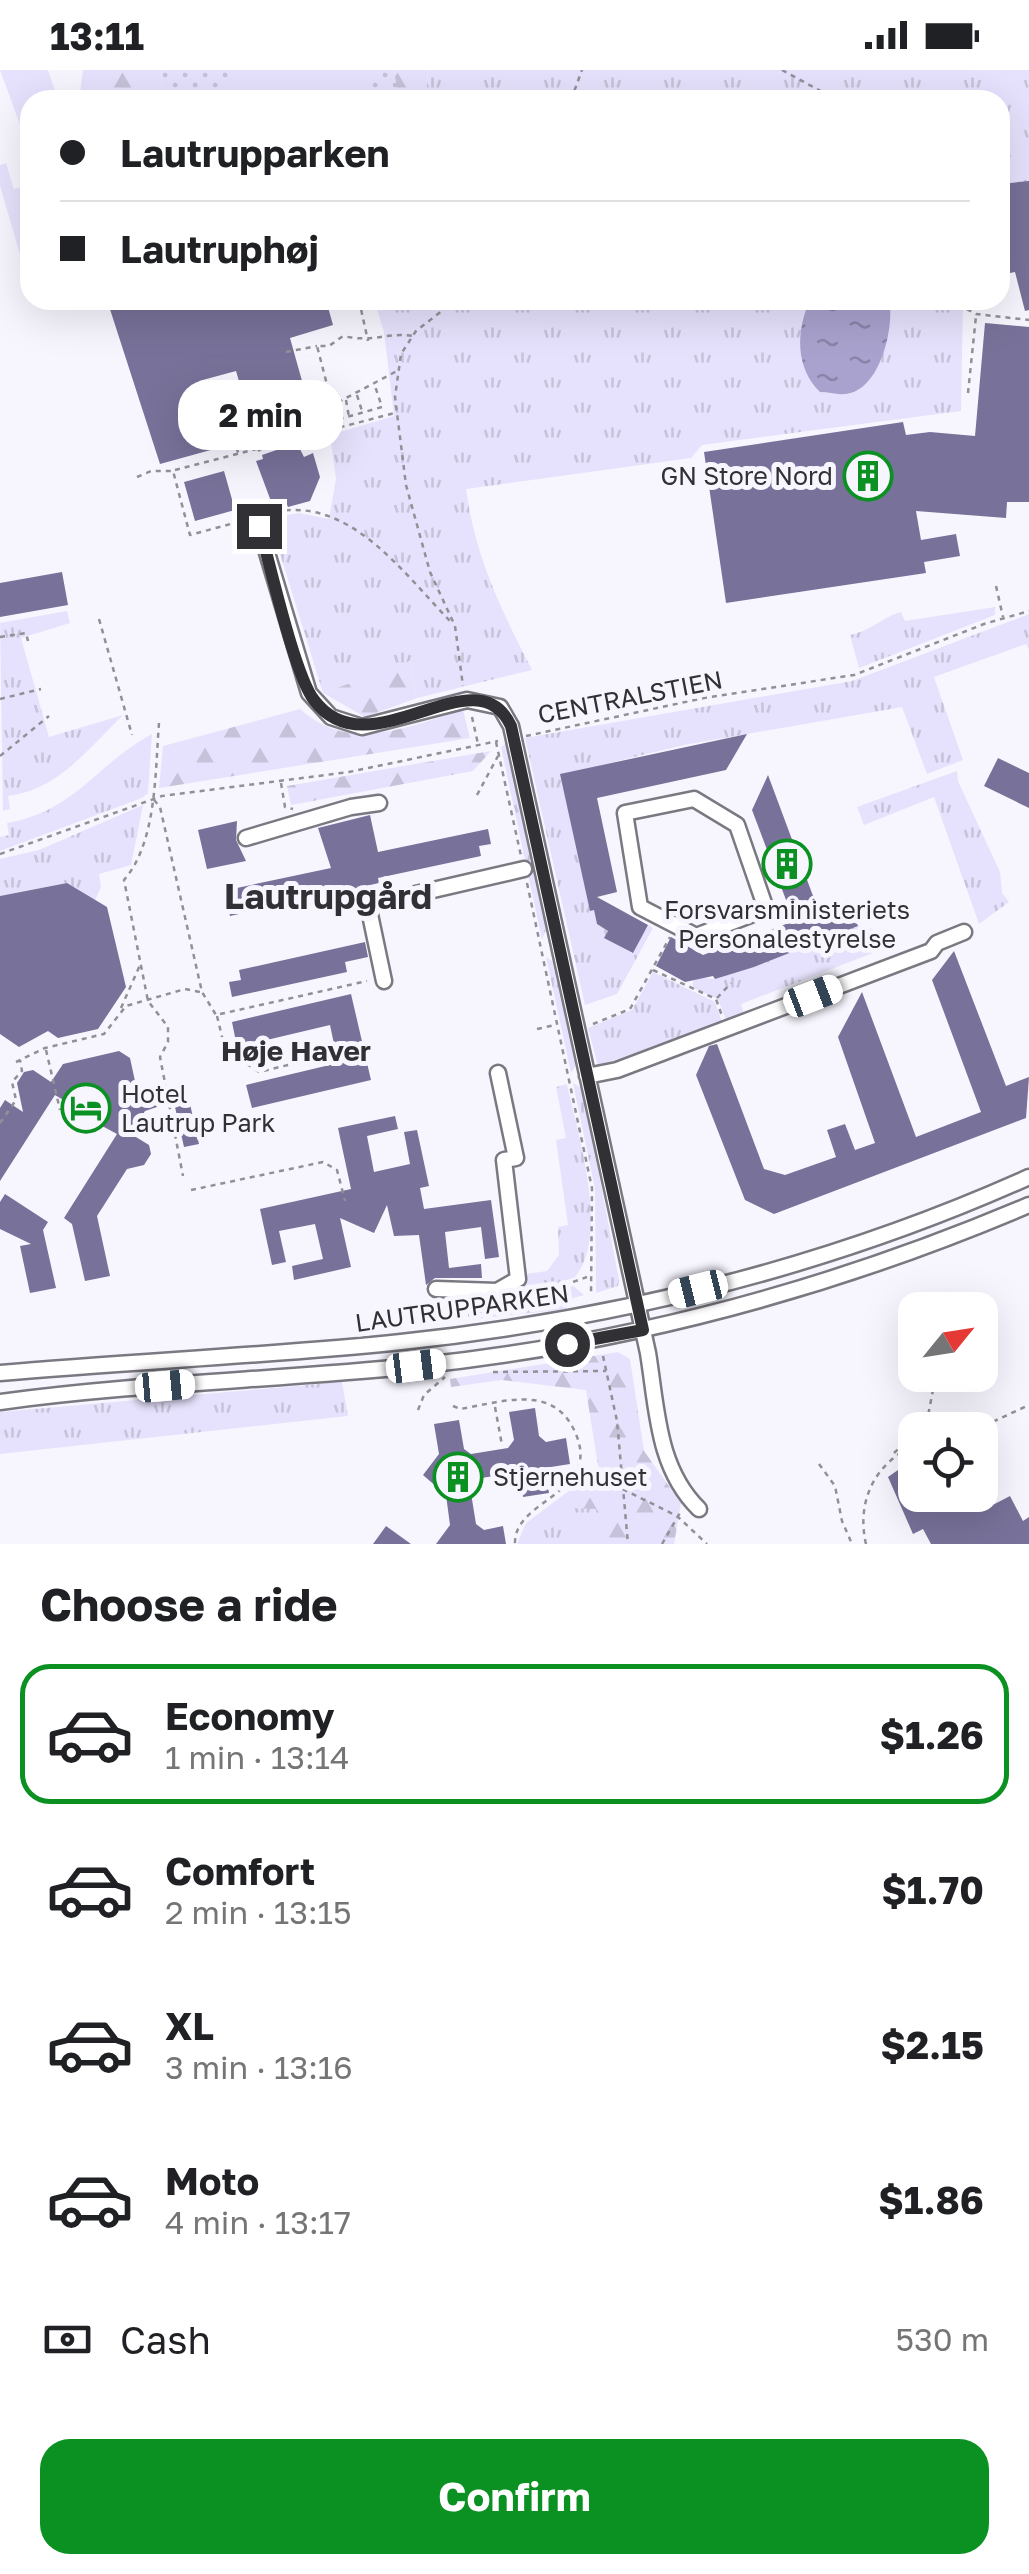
<!DOCTYPE html>
<meta charset="utf-8">
<style>
body{margin:0;font-family:"Golos Text",sans-serif;background:#f6f6f6;color:#202124;height:100vh;display:flex;flex-direction:column;font-size:38px;white-space:nowrap}
*{box-sizing:border-box;margin:0}
p{font-size:32px;color:#757577}
.icon{flex:none;width:55px;height:55px;fill:none;stroke:currentColor;stroke-width:2;stroke-linecap:round;stroke-linejoin:round}
.map{position:relative;height:1474px;overflow:hidden}
.side{display:flex;flex-direction:column;background:#fff;flex:1}
.side>*{flex:none}
.hud{position:absolute;left:20px;top:20px;width:990px;height:220px;border-radius:30px;box-shadow:0 10px 40px #0002;display:grid;align-content:center;height:220px;padding:0 40px;background:#fff}
.needle{width:65px;rotate:60deg}
.tools{position:absolute;left:898px;top:1222px;display:grid;gap:20px}
.tools a{display:grid;place-items:center;width:100px;height:100px;border-radius:20px;background:#fff;box-shadow:0 10px 40px #0002;font-size:50px}
.end{position:absolute;width:45px;height:45px;margin:-22px;border:12px solid #313034;background:#fff;box-shadow:0 0 0 5px #fff}
.from{border-radius:50%}
.bubble{position:absolute;height:70px;border-radius:30px;background:#fff;box-shadow:0 10px 40px #0002;font-size:32px;font-weight:700;line-height:70px;text-align:center}
.car{position:absolute;width:30px;height:60px;margin:-30px -15px;border-radius:12px;box-shadow:0 0 8px 2px #0007;background:linear-gradient(#fff 24%,#345 0 40%,#fff 0 76%,#345 0 86%,#fff 0)}
.hud b{display:flex;align-items:center;gap:35px;height:95px;font-size:38px}
.hud b+b{border-top:2px solid #e0e0e0}
.hud i{width:25px;height:25px;background:#202124}
ul{padding:0;list-style:none}
li{display:flex;align-items:center;gap:30px;height:140px;margin:0 20px 15px;padding:0 20px;border:5px solid transparent;border-radius:30px}
li div{flex:1}
li b{display:block;font-size:38px}
li em{font-style:normal;font-weight:700}
li.selected{border-color:#0b9122}
li>.icon{width:90px;height:90px;stroke-width:1.5}
h2{padding:0 40px;font-size:45px;line-height:120px}
.pay{display:flex;align-items:center;gap:25px;height:110px;padding:0 40px;font-size:38px}
.pay p{margin-inline-start:auto}
.action{display:flex;gap:20px;margin-top:auto;padding:20px 40px}
.action a{flex:1;height:115px;border-radius:30px;background:#0b9122;color:#fff;font-size:40px;font-weight:700;line-height:115px;text-align:center}
.status{display:flex;justify-content:space-between;align-items:center;height:70px;padding:0 50px;background:#fff;direction:ltr}
.status svg{height:28px;fill:currentColor}
.map>svg:first-child{display:block}
</style>
<div class="status"><b>13:11</b><svg viewBox="0 0 49 12"><path d="M0 12V9h3v3zM5 12V6h3v6zM10 12V3h3v9zM15 12V0h3v12zM26 1h20v11H26zM47 4h2v5h-2z"/></svg></div>
<div class="map">
<svg width="1029" height="1474" viewBox="0 0 1029 1474">
<defs>
<pattern id="grass-tufts" width="24" height="20" patternUnits="userSpaceOnUse" patternTransform="scale(2.5)"><rect width="24" height="20" fill="#e6e2fd"/><path d="M3 7l-1-3M5 7V3M7 7l1-3M15 17l-1-3M17 17v-4M19 17l1-3" fill="none" stroke="#c6c2d9"/></pattern>
<pattern id="forest-firs" width="22" height="20" patternUnits="userSpaceOnUse" patternTransform="scale(2.5)"><rect width="22" height="20" fill="#e6e2fd"/><path d="M5 1l3.5 6h-7zM16 11l3.5 6h-7z" fill="#c6c2d9"/></pattern>
<pattern id="park-dots" width="8" height="8" patternUnits="userSpaceOnUse" patternTransform="scale(2.5)"><rect width="8" height="8" fill="#e6e2fd"/><path d="M2 2h.1M6 6h.1" fill="none" stroke="#c6c2d9" stroke-width="1.8" stroke-linecap="round"/></pattern>
<pattern id="water-ripples" width="26" height="14" patternUnits="userSpaceOnUse" patternTransform="scale(2.5)"><rect width="26" height="14" fill="#a9a2ce"/><path d="M2 4q2-2 4 0t4 0M15 11q2-2 4 0t4 0" fill="none" stroke="#8a84a8"/></pattern>
</defs>
<rect width="100%" height="100%" fill="#f7f6fe"/>
<path fill="url(#grass-tufts)" d="M428 0H1029V113L1000 118V30H426Z
M374 230H963L961 341 702 375 691 388 466 419C475 486 501 540 532 600L417 628 410 591 323 623 269 448 299 443 329 449 336 409 330 365 394 346 384 262Z
M995 537V545L859 598 850 565C873 560 882 547 901 542L905 551Z
M67 541 70 553 21 568 49 667 123 645C88 679 58 720 8 726L10 739 3 741 0 553Z
M1029 544V580L1026 574 934 607 963 690 927 704 902 637 684 675 601 695 564 720 590 840H594L597 854 608 861 605 868 632 883 648 855 653 858 617 924 585 935 525 668 852 611Z
M152 664 148 723 142 728 0 781V767L9 765 7 753C76 741 96 694 152 664Z
M507 673 547 857 542 870 501 677Z
M957 701 958 711 1000 802 1002 823 1009 832 979 854 934 727 864 755 857 737Z
M143 735 131 795 99 804 101 817 95 830 67 813 0 826V789L39 780Z
M858 856 873 859 878 881 741 934 744 944 726 950 718 929 693 918V907L716 909Z
M546 887 555 893 577 994 571 1003Z
M653 902 715 932 722 952 598 996 588 958 632 940Z
M573 1013 583 1019 619 1210 618 1216 596 1223 595 1119Z
M567 1014C578 1065 610 1164 575 1207L503 1236 501 1225 527 1209 526 1204 547 1201 559 1185 558 1157 568 1155 556 1070 566 1068 556 1017Z
M573 1216 584 1225 567 1230V1239L476 1249Z
M342 1312 348 1346 0 1384V1342Z
M615 1401 636 1474H517L526 1453 566 1423 568 1428Z"/>
<path fill="url(#forest-firs)" d="M83 0H162L160 30H79Z
M394 0H428L426 30H398Z
M410 591 417 628 365 647 323 623Z
M300 639C350 684 406 657 463 640L470 668 159 718 163 676Z
M491 681 473 701 291 735 287 716Z
M618 1282 630 1289 644 1381 681 1433 674 1474H599L596 1439 571 1438 566 1423 599 1402 586 1320 502 1310 451 1317 450 1309Z"/>
<path fill="url(#park-dots)" d="M162 0H394L398 30H160Z"/>
<path fill="#e6e2fd" d="M0 0H48L58 30H30V82Z
M236 0H376L380 4 355 30H207Z
M6 93 14 119 30 115V218L0 116V95Z"/>
<path fill="url(#water-ripples)" d="M810 230H889C895 256 880 323 844 324 837 325 829 322 820 322 795 297 796 261 810 230Z"/>
<path fill="#787199" d="M1029 111V240L1025 241 1015 202 1000 205V114Z
M107 230H326L333 255 290 268 311 343 253 359 236 301 199 311 218 378 160 394Z
M985 253 1029 257V432H1007L1006 448 916 441 921 470 956 464 960 486 924 492 926 503 726 533 704 382 903 352 906 365 930 362 975 366Z
M297 373 304 387 313 383 320 407 310 431 288 437 285 430 272 434 256 391 263 389 262 385Z
M224 401 235 440 195 451 184 412Z
M62 502 68 535 0 547V513Z
M747 664 726 700 597 728 617 822 597 827 648 855 633 883 604 868 608 861 597 854 594 840 590 841 560 704Z
M998 688 1029 703V738L984 716Z
M768 705 819 842 848 830 858 856 754 897 715 909 713 906 685 912 656 896 671 867 703 885 794 851 752 740Z
M370 745 378 782 488 759 491 774 479 776 481 786 378 808 379 813 370 815 372 823 361 827 346 830 344 821 230 846 227 831 234 829 232 819 331 798 318 758Z
M237 751 236 770 246 791 207 799 198 760Z
M67 813 107 837 126 917 98 959 58 968 48 961 19 977 0 964V826Z
M365 872 368 887 345 892 347 902 232 927 229 912 241 910 239 900Z
M954 881 1006 1016 1029 1007 1026 1048 774 1144 745 1130 696 1005 709 976 717 974 764 1099 785 1105 836 1087 827 1060 845 1054 855 1080 875 1073 838 967 862 922 916 1067 981 1042 932 910Z
M351 924 371 1010 252 1038 246 1015 338 993 330 955 237 977 232 952Z
M119 981 130 988 138 1025 158 1022 163 1035 145 1041 131 1064 149 1075 151 1084 144 1095 127 1099 97 1146 110 1206 85 1211 72 1154 64 1148 117 1064 78 1043 80 1040 55 1025 0 1111V1038L5 1030 23 1042 17 1013 24 1002 33 1000 51 1012 63 994Z
M190 1034 199 1074 184 1077 175 1037Z
M395 1046 398 1059 367 1066 374 1102 410 1094 404 1062 417 1060 429 1116 420 1118 424 1139 491 1130 499 1187 485 1189 481 1157 445 1162 449 1198 481 1194 482 1208H435L426 1215 419 1165 394 1166 387 1135 374 1163 340 1148 351 1197 294 1210 292 1196 323 1189 315 1154 279 1161 286 1192 272 1195 260 1139 351 1119 338 1058Z
M5 1124 48 1152 43 1160 56 1218 30 1223 20 1176 31 1174 0 1159V1132Z
M535 1338 539 1366 546 1372 566 1368 570 1394 551 1397 546 1404 549 1423 523 1427 520 1408 513 1403 475 1409 470 1417 476 1454 484 1460 503 1456 506 1474H436L450 1455 446 1425 423 1405 439 1384 434 1354 459 1350 464 1379 471 1384 508 1378 514 1370 509 1342Z
M991 1363 997 1386 980 1396V1369Z
M915 1388V1425H977L985 1439 1010 1426 1023 1451 1029 1447V1474H931L923 1459 913 1464 888 1407Z
M386 1456 411 1474H373Z"/>
<g fill="none" stroke-linecap="round" stroke-linejoin="round">
<g stroke="#7a7981" stroke-width="19">
<path id="minor" d="M259 456 309 623 331 647 362 657 467 630 500 637 511 656 648 1283C657 1338 657 1398 699 1439
M694 729 737 755 766 839 696 866 640 837 625 743Z
M246 768 351 737 379 733
M384 911 368 835 524 799
M587 1006 617 1000 931 881 937 873 964 862
M436 1219 497 1221 518 1209 504 1090 516 1088 498 1003
M0 1303C133 1291 268 1286 401 1272 616 1249 831 1196 1029 1107
M0 1332C138 1313 277 1310 415 1296 627 1274 834 1218 1029 1135"/>
</g>
<path stroke="#919096" stroke-width="2.5" stroke-dasharray="5 5" stroke-linecap="butt" d="M782 0 837 30
M571 30 582 0
M359 230 368 271
M456 230 416 261 401 284 395 327 406 415 430 502 455 556 463 616
M949 230 976 244 1029 250
M286 282 317 276
M217 321 239 385
M968 323 976 246
M357 325 362 341
M346 330 349 347
M329 337 397 301
M326 342 331 358
M329 352 382 337 374 313
M258 381 328 338 331 330 317 276H329L343 266C376 273 384 262 413 266
M175 400 395 343
M137 407 151 401H173L190 465 249 449
M266 444C347 421 401 501 451 552
M996 516 1003 547
M99 549 132 665
M0 567 26 563 28 571
M0 629 41 619
M472 647 478 674
M159 653C155 702 157 772 124 810L148 931 168 957V972L160 987 183 1106
M526 666 704 628 854 605 984 554 1029 541
M496 672 521 786
M0 686 49 646
M281 713 285 737 293 739
M477 725 498 686
M154 730 160 737 202 922 216 945 367 911
M0 784 162 726 349 702 498 671
M527 813 592 1118 591 1225
M653 900 716 929 722 946
M717 928 731 913
M121 938 140 895
M217 946 225 979 259 1002 313 989 319 977
M593 954 630 939 670 867
M537 959 555 955
M46 980 60 1040
M16 992 45 978 104 964 126 936 185 919 200 922
M0 1053 16 1030 12 1012 22 1001 20 990
M191 1120 323 1092 337 1100 345 1131
M438 1232 449 1251
M449 1250 496 1239 587 1207
M603 1286 617 1351 628 1474
M493 1302 606 1301
M453 1336 460 1339C498 1333 549 1314 572 1356 609 1424 513 1427 515 1474
M495 1337 502 1375
M418 1340 424 1325 445 1307
M918 1360 927 1351 933 1320
M975 1360 1029 1335
M894 1383 915 1363
M819 1394 835 1416 842 1451 852 1474
M578 1397 677 1446 707 1474
M662 1474 681 1441
M866 1474C856 1431 875 1393 915 1375"/>
<use href="#minor" stroke="#fff" stroke-width="14"/>
</g>
<g fill="none" stroke-linecap="round" stroke-linejoin="round">
<path stroke="#313034" stroke-width="12" d="M259 456C270 493 294 604 314 630 369 704 476 580 511 656L643 1260 567 1274"/>
</g>
<defs>
<g id="building-ring" transform="scale(2.5)"><circle r="9.5" fill="#f7f6fe" stroke="#0b9122" stroke-width="1.5"/><path d="M-4-6H4V6H1V3H-1V6H-4ZM-2.5-4.3h1.7v1.8h-1.7ZM.8-4.3h1.7v1.8H.8ZM-2.5-1h1.7V.8h-1.7ZM.8-1h1.7V.8H.8Z" fill="#0b9122"/></g>
<g id="hotel-ring" transform="scale(2.5)"><circle r="9.5" fill="#f7f6fe" stroke="#0b9122" stroke-width="1.5"/><path d="M-6-4.5h1.5V1H6V5H4.5V3h-9V5H-6ZM-4 0a1.8 1.8 0 1 1 3.6 0ZM.5 0V-2.5h3Q6-2.5 6 0Z" fill="#0b9122"/></g>
</defs>
<g fill-rule="evenodd">
<use href="#building-ring" x="868" y="406"/>
<use href="#building-ring" x="787" y="794"/>
<use href="#hotel-ring" x="86" y="1038"/>
<use href="#building-ring" x="458" y="1407"/>
</g>
<g text-anchor="middle" stroke-width="10" stroke-linejoin="round" paint-order="stroke">
<g font-size="25" fill="#313034" stroke="#f7f6fe" text-anchor="start">
<text x="833" y="415" text-anchor="end">GN Store Nord</text>
<text x="787" y="849" text-anchor="middle">Forsvarsministeriets<tspan x="787" dy="29">Personalestyrelse</tspan></text>
<text x="121" y="1033">Hotel<tspan x="121" dy="29">Lautrup Park</tspan></text>
<text x="493" y="1416">Stjernehuset</text>
</g>
<g font-size="25" fill="#313034" stroke="#f7f6fe">
<text transform="translate(630 627) rotate(-11)" y="9">CENTRALSTIEN</text>
<text transform="translate(462 1238) rotate(-8)" y="9">LAUTRUPPARKEN</text>
</g>
<g font-size="28" font-weight="bold" fill="#313034" stroke="#f7f6fe">
<text x="296" y="991">Høje Haver</text>
</g>
<g font-size="35" font-weight="bold" fill="#313034" stroke="#f7f6fe">
<text x="328" y="839">Lautrupgård</text>
</g>
</g>
</svg>
<div class="tools">
<a><svg class="needle" viewBox="-14 -14 28 28"><path d="M0-13l5 13h-10z" fill="#e53935"/><path d="M0 13l5-13h-10z" fill="#757577"/></svg></a>
<a><svg class="icon" aria-label="locate" viewBox="0 0 24 24"><circle cx="12" cy="12" r="6"/><path d="M12 2v4M12 18v4M2 12h4M18 12h4"/></svg></a>
</div>
<i class="end from" style="left:567px;top:1274px"></i>
<i class="end" style="left:259px;top:456px"></i>
<div class="bubble" style="left:178px;top:310px;width:165px">2 min</div>
<i class="car" style="left:813px;top:926px;rotate:69deg"></i>
<i class="car" style="left:698px;top:1219px;rotate:256deg"></i>
<i class="car" style="left:416px;top:1296px;rotate:83deg"></i>
<i class="car" style="left:165px;top:1316px;rotate:85deg"></i>
<div class="hud">
<b><i class="from"></i>Lautrupparken</b>
<b><i></i>Lautruphøj</b>
</div>
</div>
<section class="side">
<h2>Choose a ride</h2>
<ul>
<li class="selected"><svg class="icon" aria-label="car" viewBox="0 0 24 24"><path d="M5 17H2v-5l4-1 3-4h7l3 4 3 1v5h-3M9 17h6M6 11h13"/><circle cx="7" cy="17" r="2"/><circle cx="17" cy="17" r="2"/></svg><div><b>Economy</b><p>1 min · 13:14</p></div><em>$1.26</em></li>
<li><svg class="icon" aria-label="car" viewBox="0 0 24 24"><path d="M5 17H2v-5l4-1 3-4h7l3 4 3 1v5h-3M9 17h6M6 11h13"/><circle cx="7" cy="17" r="2"/><circle cx="17" cy="17" r="2"/></svg><div><b>Comfort</b><p>2 min · 13:15</p></div><em>$1.70</em></li>
<li><svg class="icon" aria-label="car" viewBox="0 0 24 24"><path d="M5 17H2v-5l4-1 3-4h7l3 4 3 1v5h-3M9 17h6M6 11h13"/><circle cx="7" cy="17" r="2"/><circle cx="17" cy="17" r="2"/></svg><div><b>XL</b><p>3 min · 13:16</p></div><em>$2.15</em></li>
<li><svg class="icon" aria-label="car" viewBox="0 0 24 24"><path d="M5 17H2v-5l4-1 3-4h7l3 4 3 1v5h-3M9 17h6M6 11h13"/><circle cx="7" cy="17" r="2"/><circle cx="17" cy="17" r="2"/></svg><div><b>Moto</b><p>4 min · 13:17</p></div><em>$1.86</em></li>
</ul>
<div class="pay"><svg class="icon" aria-label="cash" viewBox="0 0 24 24"><path d="M3 7h18v10H3z"/><circle cx="12" cy="12" r="2"/></svg>Cash<p>530 m</p></div>
<div class="action"><a>Confirm</a></div>
</section>
